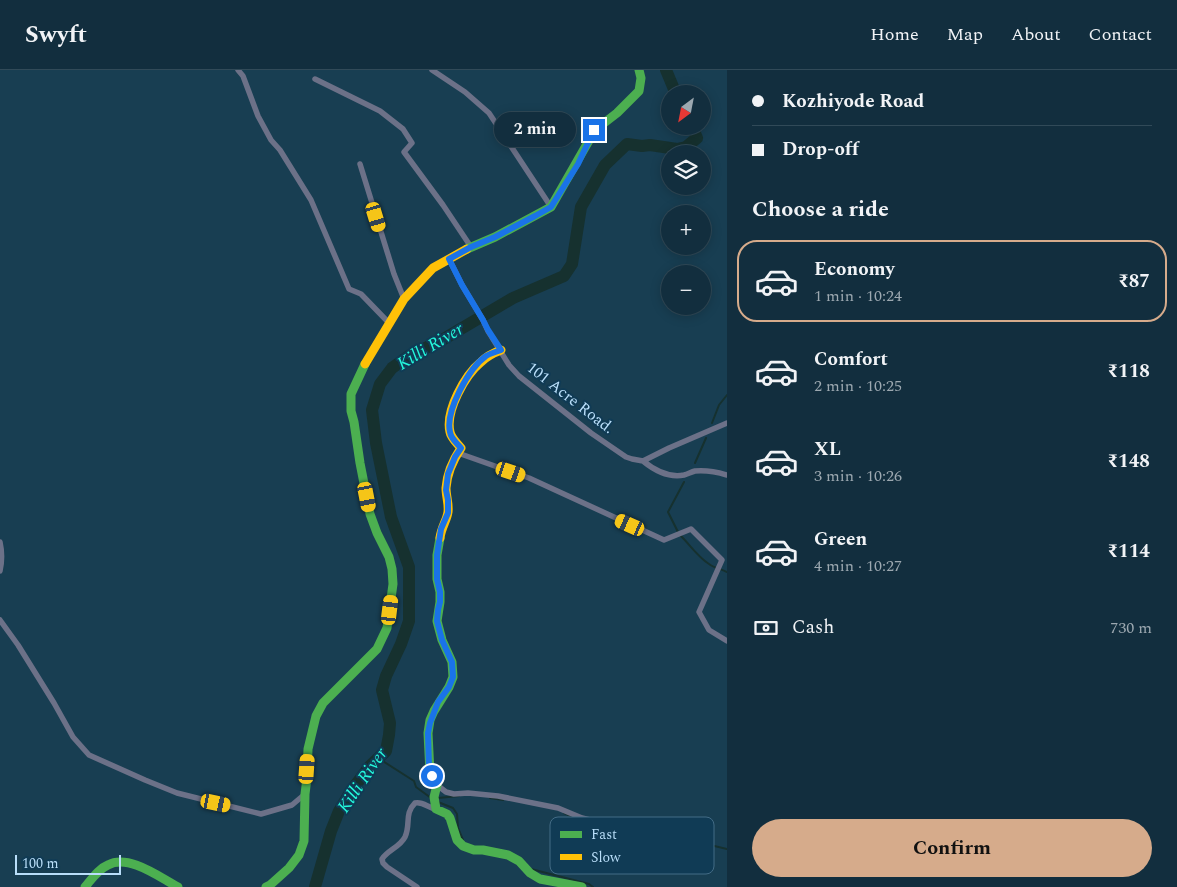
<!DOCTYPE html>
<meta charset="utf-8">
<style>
body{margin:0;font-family:Spectral,serif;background:#1f3a49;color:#f1f3f6;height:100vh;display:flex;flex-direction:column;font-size:19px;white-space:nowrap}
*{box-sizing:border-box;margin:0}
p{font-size:16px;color:#9ca8b0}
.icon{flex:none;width:28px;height:28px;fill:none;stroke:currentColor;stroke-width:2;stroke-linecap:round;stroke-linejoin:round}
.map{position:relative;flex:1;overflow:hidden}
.drawer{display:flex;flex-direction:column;background:#122e3e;width:450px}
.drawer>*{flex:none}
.hud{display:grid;align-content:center;height:110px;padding:0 25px;background:#122e3e}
.needle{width:32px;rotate:212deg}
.controls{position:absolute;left:661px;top:15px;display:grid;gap:10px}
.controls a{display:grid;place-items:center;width:50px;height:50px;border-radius:50%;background:#122e3e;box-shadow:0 2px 12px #0003,0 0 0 1px #314a58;font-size:25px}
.scale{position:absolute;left:15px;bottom:12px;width:106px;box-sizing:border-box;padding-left:5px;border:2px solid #b9def9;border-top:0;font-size:14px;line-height:18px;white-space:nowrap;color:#b9def9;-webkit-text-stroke:4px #103b55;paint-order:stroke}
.end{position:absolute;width:22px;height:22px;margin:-11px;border:6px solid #1a73e8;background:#fff;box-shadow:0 0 0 2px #fff}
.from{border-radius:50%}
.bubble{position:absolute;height:35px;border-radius:18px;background:#122e3e;box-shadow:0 2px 12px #0003,0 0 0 1px #314a58;font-size:16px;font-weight:700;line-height:35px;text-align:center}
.car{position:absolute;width:15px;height:30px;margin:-15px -8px;border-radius:6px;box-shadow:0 0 4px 1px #0007;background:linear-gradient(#f5c518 24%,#345 0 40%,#f5c518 0 76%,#345 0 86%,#f5c518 0)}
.hud b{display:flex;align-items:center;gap:18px;height:48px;font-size:19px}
.hud b+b{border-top:1px solid #314a58}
.hud i{width:12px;height:12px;background:#f1f3f6}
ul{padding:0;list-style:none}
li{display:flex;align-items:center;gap:15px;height:82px;margin:0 10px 8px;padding:0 15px;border:2px solid transparent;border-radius:20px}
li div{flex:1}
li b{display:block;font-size:19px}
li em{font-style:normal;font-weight:700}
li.current{border-color:#d6ab8b}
li>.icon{width:45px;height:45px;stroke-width:1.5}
h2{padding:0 25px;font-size:22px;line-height:60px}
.pay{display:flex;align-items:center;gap:12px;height:55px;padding:0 25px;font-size:19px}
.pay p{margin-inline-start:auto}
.button{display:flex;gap:10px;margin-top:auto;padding:10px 25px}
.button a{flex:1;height:58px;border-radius:30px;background:#d6ab8b;color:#111;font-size:20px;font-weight:700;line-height:58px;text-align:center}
header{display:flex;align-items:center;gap:30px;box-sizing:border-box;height:70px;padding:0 25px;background:#122e3e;border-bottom:1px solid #314a58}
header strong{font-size:24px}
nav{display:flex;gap:28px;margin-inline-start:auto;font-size:18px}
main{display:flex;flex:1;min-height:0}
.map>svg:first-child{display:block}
</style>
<header>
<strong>Swyft</strong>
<nav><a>Home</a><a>Map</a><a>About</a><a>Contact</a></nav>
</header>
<main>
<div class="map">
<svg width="727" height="817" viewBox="0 0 727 817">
<rect width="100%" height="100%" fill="#183e52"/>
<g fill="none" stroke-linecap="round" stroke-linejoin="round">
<path stroke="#16312f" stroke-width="2" d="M712 353 719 335 727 325
M695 393 706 368
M678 462 668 442 684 412
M681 466C690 475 698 487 709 494 714 498 721 499 727 502
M378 688 414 711 416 717 431 728
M438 728 459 726
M490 728 503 730
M438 732 453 738 457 744 458 758 463 770
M564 743 573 747
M668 775 685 776 706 774 727 779
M531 799 589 814 593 817"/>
<path stroke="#16312f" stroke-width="12" d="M666 0 676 24
M315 817 331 761 339 741 351 721 370 696 386 681 389 665 390 653 382 620 386 606 401 574 409 551V497L391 447 376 373 372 340 380 314 392 298 409 286 442 270 513 228 564 206 572 194 581 137 605 95 627 74 642 76 650 75 677 79 686 77 697 68 692 56"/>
<path stroke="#6c7188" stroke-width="5.5" d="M238 0 243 6 258 46 271 70 280 80 311 130 349 219 361 224 390 254
M432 0 465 22 489 43 551 137
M315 9 380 41 403 59 412 73 404 82 443 135 471 177
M360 94 394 204 404 229
M449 189 462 215 483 250 488 261 509 295 519 306 591 363 626 387 632 389 643 391 669 378 727 353
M458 383 529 408 664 470 691 459 722 490 699 542 709 560 727 571
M643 391C654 400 669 408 684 405 688 404 691 402 695 401 706 400 717 402 727 405
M0 472C2 481 2 492 0 501
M0 550 18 575 54 633 73 667 89 685 145 710 177 723 261 744 292 735 305 724
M437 715 446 722 454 724 468 723 498 726 558 738 582 748 594 751 623 755 642 766 662 772 684 771
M417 817 387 797 383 793 382 789C388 780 400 777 405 767 411 754 404 744 415 733 423 731 428 738 436 739"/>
<path stroke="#4caf50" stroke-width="9" d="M467 179 495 167 551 137 595 60 617 43 639 21 641 8 639 0
M440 468 437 485V509L440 522V532L437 551 442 570 452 592 453 607 449 617 434 641 430 650 428 663 430 703 437 715 434 727 436 739 447 744 450 748 457 770 463 776 474 780H483L508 785 519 791 530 803 540 809 582 817
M85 817C92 809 98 799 108 795 129 784 159 807 178 817
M266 817 270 815 289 798 299 785 304 771 305 724 307 708 308 679 316 646 323 633 377 579 387 558 393 514 392 499 389 487 377 463 370 444 360 393 354 352 351 341V324L365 294"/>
<path stroke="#ffc107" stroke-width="9" d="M365 294 404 229 433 198 467 179
M440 468C441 458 447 450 448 442 449 434 446 426 446 418 447 403 453 390 461 378 457 373 451 368 450 362 445 341 465 305 481 292 487 286 493 283 501 280"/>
</g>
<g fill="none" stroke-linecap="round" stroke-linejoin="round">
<path stroke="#1a73e8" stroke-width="6" d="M432 706 429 697 428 663 430 653 438 632 449 617 453 607 452 592 442 570 437 551 438 540 440 532V522L437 509V485L441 459 448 443V430L446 420 448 404 455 387 461 378C457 373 451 369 450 362 445 341 469 298 486 286 491 283 496 282 501 280L488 260 483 250 462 215 449 189 471 177 495 167 535 146 551 137 578 94 594 60"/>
</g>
<g text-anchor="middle" stroke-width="4" stroke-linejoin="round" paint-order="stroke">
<g font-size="16" fill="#b9def9" stroke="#103b55">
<text transform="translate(571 327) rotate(38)" y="6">101 Acre Road.</text>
</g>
<g font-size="18" font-style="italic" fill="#24f8dc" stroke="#103b55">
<text transform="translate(430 276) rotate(-31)" y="6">Killi River</text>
<text transform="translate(362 710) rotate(-56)" y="6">Killi River</text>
</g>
</g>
<rect x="550" y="747" width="164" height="57" rx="8" fill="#103b55" stroke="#436c86" stroke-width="1"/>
<rect x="560" y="761" width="22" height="7" fill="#4caf50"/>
<rect x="560" y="784" width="22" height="6" fill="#ffc107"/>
<g font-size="14" fill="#b9def9">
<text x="591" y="769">Fast</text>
<text x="591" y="792">Slow</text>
</g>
</svg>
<div class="controls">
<a><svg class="needle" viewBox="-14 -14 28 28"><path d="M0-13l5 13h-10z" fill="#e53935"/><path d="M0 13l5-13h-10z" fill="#9ca8b0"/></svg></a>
<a><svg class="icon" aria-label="layers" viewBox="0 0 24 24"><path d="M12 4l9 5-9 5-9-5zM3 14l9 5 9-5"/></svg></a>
<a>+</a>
<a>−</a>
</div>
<div class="scale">100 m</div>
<i class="end from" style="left:432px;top:706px"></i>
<i class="end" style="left:594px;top:60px"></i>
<div class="bubble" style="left:494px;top:42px;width:82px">2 min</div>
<i class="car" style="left:376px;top:147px;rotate:163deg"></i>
<i class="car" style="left:511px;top:402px;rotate:109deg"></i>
<i class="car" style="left:367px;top:427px;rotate:169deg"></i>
<i class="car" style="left:630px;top:455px;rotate:294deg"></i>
<i class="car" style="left:390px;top:540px;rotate:7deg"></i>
<i class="car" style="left:307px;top:699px;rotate:4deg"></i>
<i class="car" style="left:216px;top:733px;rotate:102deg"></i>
</div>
<section class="drawer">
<div class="hud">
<b><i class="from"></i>Kozhiyode Road</b>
<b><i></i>Drop-off</b>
</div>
<h2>Choose a ride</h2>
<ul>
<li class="current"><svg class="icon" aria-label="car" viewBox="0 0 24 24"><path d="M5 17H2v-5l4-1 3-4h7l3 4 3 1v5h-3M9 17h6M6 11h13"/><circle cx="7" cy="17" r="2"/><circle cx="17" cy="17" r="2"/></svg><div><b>Economy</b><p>1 min · 10:24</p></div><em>₹87</em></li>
<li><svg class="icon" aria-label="car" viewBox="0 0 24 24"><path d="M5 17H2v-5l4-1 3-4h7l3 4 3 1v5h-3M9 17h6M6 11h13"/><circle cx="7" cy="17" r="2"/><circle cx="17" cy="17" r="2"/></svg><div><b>Comfort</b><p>2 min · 10:25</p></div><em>₹118</em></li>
<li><svg class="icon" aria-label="car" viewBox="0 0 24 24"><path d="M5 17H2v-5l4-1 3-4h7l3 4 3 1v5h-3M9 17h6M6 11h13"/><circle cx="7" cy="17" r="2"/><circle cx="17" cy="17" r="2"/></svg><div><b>XL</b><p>3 min · 10:26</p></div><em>₹148</em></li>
<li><svg class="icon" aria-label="car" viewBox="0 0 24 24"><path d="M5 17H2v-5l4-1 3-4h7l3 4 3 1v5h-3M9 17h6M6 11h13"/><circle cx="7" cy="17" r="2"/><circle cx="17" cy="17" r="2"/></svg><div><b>Green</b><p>4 min · 10:27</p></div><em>₹114</em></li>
</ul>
<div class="pay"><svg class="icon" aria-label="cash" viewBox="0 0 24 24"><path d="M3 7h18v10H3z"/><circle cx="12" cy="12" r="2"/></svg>Cash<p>730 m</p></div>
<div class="button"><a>Confirm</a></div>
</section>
</main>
